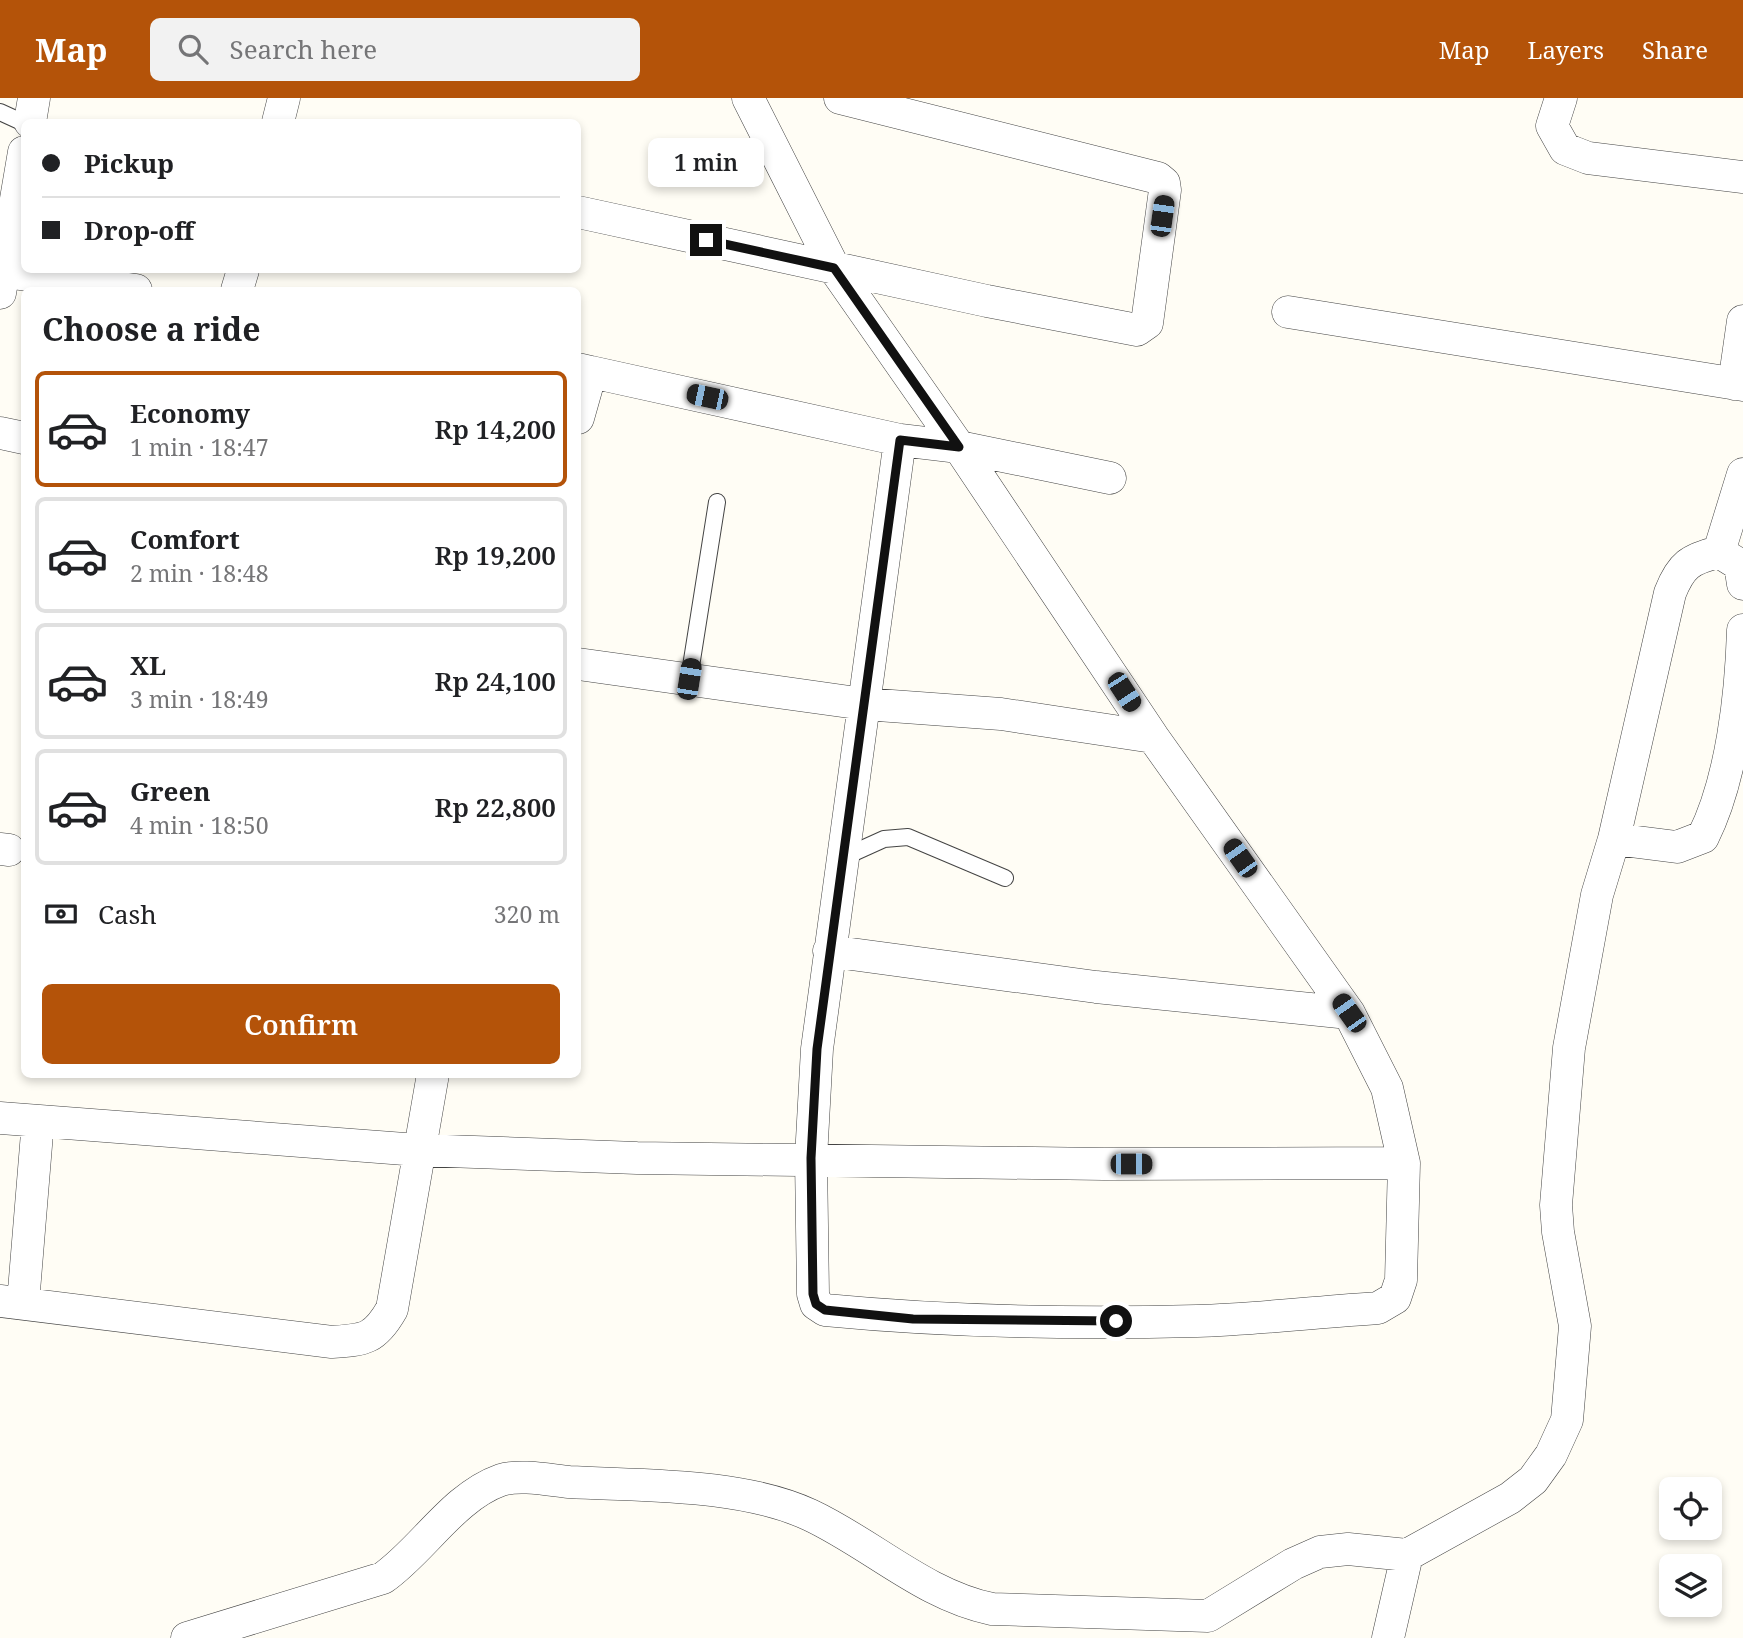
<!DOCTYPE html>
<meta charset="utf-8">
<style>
body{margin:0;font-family:"Noto Serif",serif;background:#f2f2f2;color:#202124;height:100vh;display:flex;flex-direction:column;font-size:26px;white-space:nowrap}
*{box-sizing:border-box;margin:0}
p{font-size:23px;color:#757577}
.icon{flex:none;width:38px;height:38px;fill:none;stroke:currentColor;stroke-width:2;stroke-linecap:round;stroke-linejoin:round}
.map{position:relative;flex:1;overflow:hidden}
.drawer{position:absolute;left:21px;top:189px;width:560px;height:791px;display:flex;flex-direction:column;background:#fff;border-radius:10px;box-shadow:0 4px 10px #0003}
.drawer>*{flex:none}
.banner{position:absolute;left:21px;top:21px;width:560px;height:154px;border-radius:10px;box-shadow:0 4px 10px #0003;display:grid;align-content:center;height:154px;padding:0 21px;background:#fff}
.controls{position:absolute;left:1659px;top:1379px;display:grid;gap:14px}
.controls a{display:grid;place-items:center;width:63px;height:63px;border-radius:10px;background:#fff;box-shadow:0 4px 10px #0003;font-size:35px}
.end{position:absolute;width:32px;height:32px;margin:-16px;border:9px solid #111;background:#fff;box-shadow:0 0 0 4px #fff}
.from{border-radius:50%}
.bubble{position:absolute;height:49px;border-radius:10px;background:#fff;box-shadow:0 4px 10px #0003;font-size:23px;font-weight:600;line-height:49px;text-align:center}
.car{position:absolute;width:21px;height:42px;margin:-21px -10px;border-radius:9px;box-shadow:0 0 5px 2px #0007;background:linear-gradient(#222 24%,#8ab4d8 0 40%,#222 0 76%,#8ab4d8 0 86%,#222 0)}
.banner b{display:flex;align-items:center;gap:24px;height:66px;font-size:26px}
.banner b+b{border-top:2px solid #e0e0e0}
.banner i{width:18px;height:18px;background:#202124}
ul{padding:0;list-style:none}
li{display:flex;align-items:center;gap:21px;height:116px;margin:0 14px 10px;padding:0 7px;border:4px solid #e0e0e0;border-radius:10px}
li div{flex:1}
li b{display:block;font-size:26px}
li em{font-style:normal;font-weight:600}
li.current{border-color:#b45309}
li>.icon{width:63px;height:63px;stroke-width:1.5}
h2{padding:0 21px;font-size:32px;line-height:84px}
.pay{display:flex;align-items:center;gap:18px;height:77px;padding:0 21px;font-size:26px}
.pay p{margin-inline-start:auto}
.cta{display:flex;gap:14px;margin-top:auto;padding:14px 21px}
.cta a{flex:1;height:80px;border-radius:10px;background:#b45309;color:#fff;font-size:28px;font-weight:600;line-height:80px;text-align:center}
header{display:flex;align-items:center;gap:42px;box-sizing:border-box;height:98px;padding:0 35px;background:#b45309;color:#fff}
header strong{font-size:33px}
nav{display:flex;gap:38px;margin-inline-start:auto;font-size:24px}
.search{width:490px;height:63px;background:#f2f2f2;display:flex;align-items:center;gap:18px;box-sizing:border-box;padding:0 24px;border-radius:10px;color:#757577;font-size:26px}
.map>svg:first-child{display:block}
</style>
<header>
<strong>Map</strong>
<div class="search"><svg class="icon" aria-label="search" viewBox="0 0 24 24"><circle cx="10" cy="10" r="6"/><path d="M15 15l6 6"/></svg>Search here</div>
<nav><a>Map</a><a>Layers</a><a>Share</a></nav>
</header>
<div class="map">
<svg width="1743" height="1540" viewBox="0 0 1743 1540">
<rect width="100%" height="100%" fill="#fffdf5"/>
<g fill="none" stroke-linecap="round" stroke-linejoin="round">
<g stroke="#444" stroke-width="18">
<path id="lane" d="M0 14 24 25
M689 581 717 404
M842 760 884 741 908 739 1005 780"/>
</g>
<g stroke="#444" stroke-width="33">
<path id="street" d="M748 0 834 170 959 349 1110 380
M1561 0 1552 28 1565 51 1588 60 1743 79
M30 24 34 0
M278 24 284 0
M578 114 987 203 1137 232 1147 225 1165 92 1164 85 1158 80 840 0
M5 174 136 192
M237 192 243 172
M0 195 24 54
M1288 214 1743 287
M578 271 591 274 578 320
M1734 286 1743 223
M0 335 24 340
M900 342 817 951 811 1060 813 1196 816 1206 825 1212C949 1224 1073 1226 1197 1223 1257 1221 1318 1214 1378 1210L1395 1200 1401 1182 1404 1065
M1719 454 1740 467 1743 486
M578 566 864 606 1001 616 1153 639
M1614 741 1677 749 1703 739C1732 681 1741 596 1743 532
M0 751 9 752
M829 853 1096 889 1349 915
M0 1020 418 1052 637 1060 1104 1066 1404 1065 1387 990 1349 915 1153 639 959 349 900 342 591 274
M0 1203 332 1244C365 1242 375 1241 392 1211L433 976
M23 1205 38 1023
M187 1540 383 1480C423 1452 453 1399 501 1382 520 1376 549 1382 569 1384 644 1388 741 1385 810 1417 872 1446 924 1497 992 1511L1208 1518 1293 1466 1320 1454 1348 1451 1407 1457
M1388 1540 1407 1457 1510 1400 1533 1382 1551 1357 1567 1322 1575 1228 1558 1134 1556 1107 1569 950 1597 797 1614 741 1670 495C1681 467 1690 461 1719 454L1743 376"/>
</g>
<use href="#lane" stroke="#fff" stroke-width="16"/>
<use href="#street" stroke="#fff" stroke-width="32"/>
</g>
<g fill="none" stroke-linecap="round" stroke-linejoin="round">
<path stroke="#111" stroke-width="9" d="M706 142 834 170 959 349 900 342 817 951 811 1060 813 1196 816 1206 825 1212 913 1221 1116 1223"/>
</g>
</svg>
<div class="controls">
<a><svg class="icon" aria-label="locate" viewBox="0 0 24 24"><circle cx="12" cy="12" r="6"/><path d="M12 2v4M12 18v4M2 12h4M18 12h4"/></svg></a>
<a><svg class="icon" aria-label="layers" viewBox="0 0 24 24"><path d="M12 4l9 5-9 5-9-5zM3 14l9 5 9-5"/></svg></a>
</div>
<i class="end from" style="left:1116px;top:1223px"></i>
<i class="end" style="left:706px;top:142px"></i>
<div class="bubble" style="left:648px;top:40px;width:116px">1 min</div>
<i class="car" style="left:1162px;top:118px;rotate:8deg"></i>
<i class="car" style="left:707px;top:299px;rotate:282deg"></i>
<i class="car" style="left:689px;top:581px;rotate:9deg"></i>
<i class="car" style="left:1124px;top:594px;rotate:147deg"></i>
<i class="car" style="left:1240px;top:760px;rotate:325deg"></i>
<i class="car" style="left:1349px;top:915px;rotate:325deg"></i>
<i class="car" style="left:1131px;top:1066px;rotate:90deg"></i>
<div class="banner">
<b><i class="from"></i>Pickup</b>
<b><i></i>Drop-off</b>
</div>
<section class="drawer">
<h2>Choose a ride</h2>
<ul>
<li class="current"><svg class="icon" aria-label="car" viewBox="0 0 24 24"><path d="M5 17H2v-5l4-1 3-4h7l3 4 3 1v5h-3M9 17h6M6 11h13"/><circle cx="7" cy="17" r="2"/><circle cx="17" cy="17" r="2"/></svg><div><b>Economy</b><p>1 min · 18:47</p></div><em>Rp 14,200</em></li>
<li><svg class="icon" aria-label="car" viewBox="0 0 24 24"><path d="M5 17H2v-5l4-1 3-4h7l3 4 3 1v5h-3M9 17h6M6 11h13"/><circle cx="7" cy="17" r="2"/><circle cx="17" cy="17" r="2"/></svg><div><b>Comfort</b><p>2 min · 18:48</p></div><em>Rp 19,200</em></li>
<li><svg class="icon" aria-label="car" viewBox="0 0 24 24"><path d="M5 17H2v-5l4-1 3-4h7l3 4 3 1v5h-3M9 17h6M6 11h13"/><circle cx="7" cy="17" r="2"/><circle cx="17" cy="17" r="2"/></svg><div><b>XL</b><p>3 min · 18:49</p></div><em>Rp 24,100</em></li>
<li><svg class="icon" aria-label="car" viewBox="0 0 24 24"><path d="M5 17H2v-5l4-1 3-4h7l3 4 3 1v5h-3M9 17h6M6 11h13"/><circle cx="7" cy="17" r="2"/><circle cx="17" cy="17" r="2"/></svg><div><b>Green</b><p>4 min · 18:50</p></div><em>Rp 22,800</em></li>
</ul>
<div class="pay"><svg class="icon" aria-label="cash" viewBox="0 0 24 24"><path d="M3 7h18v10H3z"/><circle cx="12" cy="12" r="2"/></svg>Cash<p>320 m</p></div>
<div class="cta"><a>Confirm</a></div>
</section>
</div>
